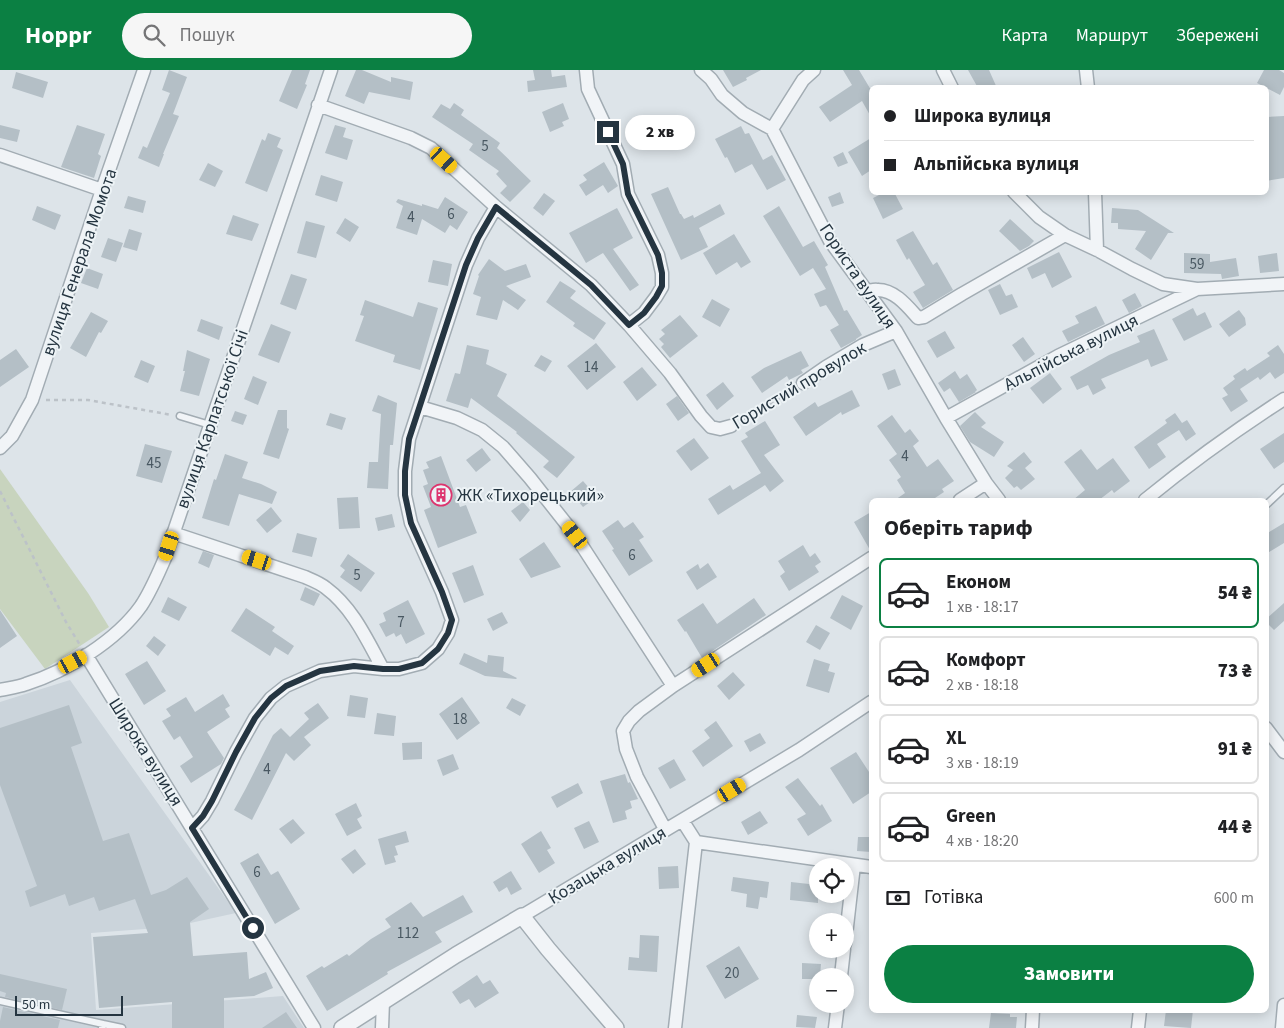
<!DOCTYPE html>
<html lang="uk">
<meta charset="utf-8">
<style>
body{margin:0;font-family:"Source Sans 3",sans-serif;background:#f6f6f6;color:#202124;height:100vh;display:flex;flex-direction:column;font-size:19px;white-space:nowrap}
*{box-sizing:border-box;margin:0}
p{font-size:16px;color:#757577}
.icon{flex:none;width:28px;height:28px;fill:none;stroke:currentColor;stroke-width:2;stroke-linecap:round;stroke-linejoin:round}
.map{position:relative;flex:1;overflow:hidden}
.sheet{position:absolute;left:869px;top:428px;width:400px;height:515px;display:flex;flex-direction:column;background:#fff;border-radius:8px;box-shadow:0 2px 12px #0003}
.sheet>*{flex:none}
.banner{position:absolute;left:869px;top:15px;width:400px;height:110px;border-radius:8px;box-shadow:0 2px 12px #0003;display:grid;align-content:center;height:110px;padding:0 15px;background:#fff}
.buttons{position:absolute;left:809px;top:788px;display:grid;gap:10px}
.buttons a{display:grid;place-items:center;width:45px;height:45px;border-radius:50%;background:#fff;box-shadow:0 2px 12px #0003;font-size:25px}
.scale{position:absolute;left:15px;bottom:12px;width:108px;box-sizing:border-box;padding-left:5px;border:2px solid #253541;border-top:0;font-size:14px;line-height:18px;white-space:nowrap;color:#253541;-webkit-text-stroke:4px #edf3f6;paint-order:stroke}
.end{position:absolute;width:22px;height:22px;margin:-11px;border:6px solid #253541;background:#fff;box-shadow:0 0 0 2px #fff}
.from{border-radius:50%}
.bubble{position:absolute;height:35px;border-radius:18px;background:#fff;box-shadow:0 2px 12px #0003;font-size:16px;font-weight:800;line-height:35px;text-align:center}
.car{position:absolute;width:15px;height:30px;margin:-15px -8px;border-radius:6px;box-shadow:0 0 4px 1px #0007;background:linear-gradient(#f5c518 24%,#345 0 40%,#f5c518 0 76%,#345 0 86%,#f5c518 0)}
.banner b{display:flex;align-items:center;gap:18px;height:48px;font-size:19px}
.banner b+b{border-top:1px solid #e0e0e0}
.banner i{width:12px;height:12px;background:#202124}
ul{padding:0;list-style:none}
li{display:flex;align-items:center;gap:15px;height:70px;margin:0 10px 8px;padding:0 5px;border:2px solid #e0e0e0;border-radius:8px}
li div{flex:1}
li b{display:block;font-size:19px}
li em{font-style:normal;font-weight:800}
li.on{border-color:#0b8043}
li>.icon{width:45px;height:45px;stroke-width:1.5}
h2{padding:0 15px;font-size:22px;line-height:60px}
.pay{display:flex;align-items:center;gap:12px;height:55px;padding:0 15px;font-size:19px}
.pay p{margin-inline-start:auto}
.action{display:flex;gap:10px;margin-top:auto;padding:10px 15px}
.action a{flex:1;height:58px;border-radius:30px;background:#0b8043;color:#fff;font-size:20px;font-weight:800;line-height:58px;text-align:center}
header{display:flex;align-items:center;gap:30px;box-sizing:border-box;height:70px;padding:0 25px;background:#0b8043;color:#fff}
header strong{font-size:24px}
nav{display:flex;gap:28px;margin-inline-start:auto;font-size:18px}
.search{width:350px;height:45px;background:#f6f6f6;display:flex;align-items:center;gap:12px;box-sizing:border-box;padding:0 18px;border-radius:28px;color:#757577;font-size:19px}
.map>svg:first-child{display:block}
</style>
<header>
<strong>Hoppr</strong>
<div class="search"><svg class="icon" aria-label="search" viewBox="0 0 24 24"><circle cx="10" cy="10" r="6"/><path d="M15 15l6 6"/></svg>Пошук</div>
<nav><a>Карта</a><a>Маршрут</a><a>Збережені</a></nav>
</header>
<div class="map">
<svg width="1284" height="958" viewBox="0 0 1284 958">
<rect width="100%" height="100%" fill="#dde4e9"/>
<path fill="#cbd4db" d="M70 610 236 843 172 857 91 863 96 940 283 926 304 958H0V632Z"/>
<path fill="#c8d4be" d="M0 399 88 523 109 557 45 599 0 539Z"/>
<path fill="#b4bfc6" d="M169 0 187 7 173 44 179 46 163 84H164L159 97 138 88 143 76 147 78 170 23 162 20Z
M292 0H310L305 14 307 15 297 39 279 31Z
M356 0H362L391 12V7L413 12 410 30 369 22 364 34 345 26Z
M533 0H551L552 7 565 5 567 17 528 22 527 11 535 10Z
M723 0H761L746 8 747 10 733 17Z
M843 0H859L871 20V47L862 31 830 52 819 37 852 15Z
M968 0H989L997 18H978Z
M1264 0H1279L1284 3V17L1280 25 1257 13Z
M16 2 48 12 43 28 12 18Z
M454 33 464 40 461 45 500 73 497 78 531 111 510 132 500 123 507 116 496 104 499 101 469 80 473 74 432 47 441 34 450 39Z
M563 33 569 49 562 52 564 56 550 62 542 42Z
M1284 46V108L1266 111V47Z
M0 55 20 60 17 72 0 68Z
M77 55 105 64 98 84 101 86 94 108 61 97Z
M335 55 346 58 343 67 353 70 347 90 325 83Z
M741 56 745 64 749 63 763 90 772 85 786 110 767 120 752 94 735 103 727 87 725 88 715 69Z
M268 63 281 68 277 77 283 80 267 122 245 113 262 69 265 71Z
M871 68V100L862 106 848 82Z
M843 82 848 93 838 97 833 87Z
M604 92 618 116 608 123 603 115 586 126 579 115 587 110 583 105Z
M208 93 223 101 215 117 199 110Z
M321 105 343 112 337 132 315 125Z
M668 117 680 144H681L684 149 693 145 694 148 720 134 725 144 699 158 708 177 681 190 651 124Z
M840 122 844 133 832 137 828 127Z
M885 122H894L903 139 883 149 873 128Z
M544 123 555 131 543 146 533 138Z
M128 126 146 131 143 143 124 138Z
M445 127 468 142 457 160 450 155 445 163 422 149 417 165 396 158 403 136 396 132 398 129 422 136V134L438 139Z
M37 136 61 145 55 160 32 150Z
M779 136 803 177 814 171 828 195 825 197 844 241 847 240 862 265 856 269V270L841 278 830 260 839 255 826 235 820 237 814 224 826 219 813 198 800 206 763 146Z
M617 138 633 168 613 179 639 215 630 221 603 183 586 193 569 163Z
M1112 138 1138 140 1174 163H1168L1151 190 1135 179 1146 161 1118 159V153H1111Z
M233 145 259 154 252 171 226 164Z
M345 148 359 157 350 172 336 163Z
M1010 149 1034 171 1029 176 1020 181 999 161Z
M306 151 325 156 316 188 297 183Z
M129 159 142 163 137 181 123 177Z
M913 161 933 195 937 192 953 220 923 238 913 222 925 215 909 188 907 190 896 170Z
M734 164 751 192 741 198 737 192 716 205 703 183Z
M108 168 123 173 116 192 101 187Z
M1059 182 1072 207 1052 218 1045 203 1032 209 1027 198Z
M1184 183 1210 184V192L1236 188 1239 206 1222 209 1221 204 1184 203Z
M1277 183 1279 201 1260 203 1258 186Z
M489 189 505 201 526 194 531 207 506 216 526 230 518 240 503 230 497 250 476 245 481 227 473 224 479 206 478 205Z
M433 190 452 194 448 216 428 212Z
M87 198 103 204 98 219 81 213Z
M291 204 307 209 296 240 280 234Z
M560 211 576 221 570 228 606 253 594 270 573 256 575 253 546 232Z
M1000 214 1006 226 1012 224 1018 237 1000 245 988 220Z
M1135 223 1142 236 1129 243 1122 230Z
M712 229 730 239 720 257 702 247Z
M365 230 413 247 418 232 438 238 420 300 393 292 395 285 355 271 364 246 360 245Z
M1096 236 1105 254 1068 272 1062 261 1079 253 1075 246Z
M1193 238 1197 246 1205 242 1212 257 1184 271 1172 249Z
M1239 240 1245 248 1246 255 1229 267 1219 254Z
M91 242 108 251 101 263 99 262 86 287 70 278Z
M680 245 698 266 670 288 661 277 664 274 659 269 665 264 661 260Z
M201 249 223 257 219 270 197 261Z
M271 254 291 262 279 293 258 285Z
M1154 259 1168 290 1151 297 1148 289 1101 309 1106 318 1093 325 1088 315 1077 320 1070 307 1109 285 1140 272 1137 266Z
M945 261 955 278 937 288 927 271Z
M1023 267 1035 284 1024 292 1012 275Z
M596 273 616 297 587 320 567 296Z
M467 275 489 280 486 294 507 304 497 326 575 387 557 408 543 397 549 391 516 363 517 362 471 328 468 338 446 331 455 303 460 304Z
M1278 275 1284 284V303L1275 309 1270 302 1260 310 1258 307 1240 319 1248 331 1231 342 1222 328 1228 325 1223 318 1235 309 1233 306 1245 298 1247 301 1270 286 1267 283Z
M16 279 29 297 0 317V290Z
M187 280 210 289 199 326 180 321 185 301H183Z
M801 281 809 296 801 300 803 303 789 310 787 306 762 323 751 307 764 298Z
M541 285 552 291 545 302 534 296Z
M141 290 155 296 148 313 134 307Z
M642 297 657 315 637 331 623 312Z
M895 299 901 315 888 320 882 304Z
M955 301 960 309 967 304 977 320 975 322H976L959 332 950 318 944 322 938 313Z
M1050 303 1062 319 1043 334 1030 318Z
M253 306 267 312 258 335 244 329Z
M723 312 734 326 717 340 706 325Z
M852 320 860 336 842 345 841 342 806 366 793 347 815 332 818 337Z
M378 325 397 333 393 375H390L388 419 367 418 369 392H378L381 344 372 341Z
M677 326 689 343 678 351 666 334Z
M278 340H287V358L289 359 279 389 263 384Z
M235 341 247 345 243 355 231 351Z
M975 342 986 353 981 357 1004 372 994 387 970 372 960 356Z
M330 343 346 348 342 360 326 355Z
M1175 343 1182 353 1187 350 1196 364 1186 371 1179 360 1157 374 1166 387 1149 399 1134 377 1167 353 1165 350Z
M892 345 905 363 910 359 919 371 913 376 927 397 938 389 954 411 942 419 944 422 932 430H895L905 423 897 410 901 407 889 390 897 384 877 356Z
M765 351 780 375 764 385 784 411 770 422 765 415 718 445 708 429 730 415 733 420 761 403 741 371 748 367 745 363Z
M1284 363V392L1274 399 1260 379Z
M694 368 709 388 691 401 676 381Z
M145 374 172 381 162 413 136 406Z
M482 378 491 390 476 402 466 390Z
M1081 379 1097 400 1113 388 1130 411 1114 423 1112 420 1099 430H1073L1085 420 1064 392Z
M1024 382 1032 392 1025 398 1035 409 1021 420 1017 416 1014 418 1005 408 1013 400 1007 396Z
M225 384 248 392 242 408 261 414 277 422 272 434 239 424 229 456 202 448 214 409 216 410Z
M441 386 460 437 466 435 477 463 438 478 424 440 431 437 423 416 428 414 423 400 429 398 426 392Z
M583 411 597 427 583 437 570 422Z
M358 427 360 458 339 459 337 428Z
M523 432 530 440 520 452 511 441Z
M271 437 282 451 267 463 256 450Z
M871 442V480H870L854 452Z
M392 444 395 457 378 461 375 448Z
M618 450 624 458 633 452 644 467 639 470 653 491 629 506 612 480 614 479 602 461Z
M1284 453V473L1266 484V464Z
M297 463 317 468 312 487 292 482Z
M544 472 561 497 531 508 519 489Z
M803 475 810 487 815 483 821 492 815 496 819 502 789 521 780 506 785 502 778 491Z
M203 481 214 485 209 498 198 493Z
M348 484 375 503 361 522 340 507 345 500 340 496Z
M708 493 717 507 697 520 686 502 698 494 700 499Z
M473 495 484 525 464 533 452 503Z
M305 517 320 524 314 536 300 530Z
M842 525 863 536 851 560 830 548Z
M168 527 187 537 179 551 161 542Z
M754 528 766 545 702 588 686 561 685 562 677 550 703 533 717 554Z
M408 530 425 564 406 574 401 564 396 567 394 563 386 567 379 554 386 551 383 543Z
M1284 533V551L1274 560 1266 552V549Z
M246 538 275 557 272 561 294 576 288 585 275 577 270 586 231 561Z
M0 540 17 566 0 578Z
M502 542 508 553 493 561 487 549Z
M816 555 830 563 820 580 806 572Z
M154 566 166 575 158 586 146 576Z
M464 583 487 593 488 585 504 587 503 601 517 608 516 609 485 606 459 594Z
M814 589 830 594 828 601 835 603 829 623 806 616Z
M147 591 166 621 144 635 125 604Z
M733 602 745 615 729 630 717 616Z
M223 624 230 636 225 639 230 647 207 662 224 688 221 694 191 713 180 696 193 687 180 666 174 670 162 651 171 646 166 639 186 627 195 642Z
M350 625 368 628 365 648 347 646Z
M462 627 480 653 457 670 439 644Z
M512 628 526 635 520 646 506 638Z
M318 633 329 648 304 667 311 675 294 691 286 683 252 750 234 740 245 720 273 665 281 658 290 667 309 649 304 643Z
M69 635 82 673 71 677 103 771 129 763 151 825 166 820 187 807 209 839 190 852 193 886 247 882 249 909 266 902 273 918 254 926 224 928V958H172V932L99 938 93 867 148 863 135 829 99 841 94 827 69 836 65 824 30 837 25 821 37 816 0 715V658Z
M377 643 396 646 394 666 374 664Z
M716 651 733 676 703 697 692 681 710 668 704 660Z
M760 663 766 673 750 682 744 671Z
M422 672V689L403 690 402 673Z
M856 682 871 705V722L853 734 830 698Z
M453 684 459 699 443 706 437 690Z
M674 689 686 710 670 719 658 698Z
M625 704 628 713 630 712 638 729 630 731 632 738 625 741 627 749 613 753 600 711Z
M798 708 820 736 822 734 832 751 808 766 797 749 806 744 785 717Z
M578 713 583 723 557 738 551 727Z
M356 733 362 746 357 749 362 758 347 766 335 744Z
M760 741 768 753 748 765 741 752Z
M293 749 305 763 291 774 279 759Z
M589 751 599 772 584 779 574 758Z
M406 761 409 772 395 776 398 785 394 786 396 792 385 795 378 769Z
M541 761 551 778 547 780 555 793 539 803 521 774Z
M858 767H871V782L857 781Z
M355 779 366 794 353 804 341 789Z
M258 783 271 805 278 801 300 839 275 854 240 793Z
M678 796 679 818 659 819 658 797Z
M511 801 522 819 511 825 507 817 499 822 493 812Z
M733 807 769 812 767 828 760 827 758 839 746 837 747 824 731 821Z
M791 812 818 815V833L790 830Z
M463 825 473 842 435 862 442 872 387 902 388 904 327 941 306 906 322 896 324 898 347 884 349 886 371 869 391 857 385 849 411 832 423 847Z
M640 865 659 866 657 902 628 900 629 887 639 888Z
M739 876 759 909 725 929 706 896Z
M802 893 821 894 820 906H818V909H802Z
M0 904 67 919 62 940 5 927 6 923 0 921Z
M477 905 483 914 490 910 499 923 475 938 469 929 460 934 452 922Z
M3 937 60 950 58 958H0V951Z
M1166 940H1193L1191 958 1164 956Z
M286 942 297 958H262Z
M991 943 1010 944V947H1017L1016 958H989Z
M797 945 817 947 815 958 796 957Z"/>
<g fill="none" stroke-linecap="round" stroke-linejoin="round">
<g stroke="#a2acb3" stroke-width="9">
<path id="service" d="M180 346 210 355
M1266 435 1284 418
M0 931 103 954 102 958
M103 954 122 958"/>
</g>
<g stroke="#a2acb3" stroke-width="15">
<path id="minor" d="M701 0 711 9 722 25 743 43 772 59 830 171 896 261 946 348 986 413 999 430
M943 0 952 18
M1086 0 1088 18
M318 35 411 68 431 78 496 137 591 215 629 255 644 243 656 227 662 217V203L658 185 628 124 623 94 588 19 586 0
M772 59 803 10 814 0
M0 85 102 120
M1014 122 1039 147 1065 165 1097 180 1132 199 1163 214 1197 219 1284 214
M1095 122 1097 180
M866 221C870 221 874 219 878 220 895 220 908 237 918 248L924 247 962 224 1065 165
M629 255 670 303 701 346 711 357 720 359 731 356
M803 313 826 297 863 275 896 261
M420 337 457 348 482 360 503 377 530 408 575 465 673 616
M946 348 1058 286 1197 219
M0 378 12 366 32 330 102 120 144 0
M960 430 986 413
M1145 430C1189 394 1236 360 1284 329
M173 463 305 507C312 510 320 513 326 518 353 538 367 570 383 599
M86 585 314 958
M0 620C9 618 18 617 26 614 67 601 116 571 141 536 151 521 158 504 165 488L331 0
M1266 658 1284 682
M192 758 203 746 212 731 236 682 255 648 271 628 286 616 320 601 354 596 383 599H399L422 593 438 579 448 563 452 550 442 522 411 453 405 425V401L409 369 466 195 478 168 496 137
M665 759 637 707 626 679 623 661 629 651 639 641 673 616 871 488
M696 772 871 797
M522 846 799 680 871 632
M845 874 854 795
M841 906 844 879
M382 958 383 931
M675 958 696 772 682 750
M835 958 838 934
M1032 958 1033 940
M1138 958 1140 940
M1282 958 1284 935"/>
</g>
<g stroke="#a2acb3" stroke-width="18">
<path id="tertiary" d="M342 958 456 885 522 846 548 879 616 958"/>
</g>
<path stroke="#bcc2c8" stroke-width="2.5" stroke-dasharray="4 4" stroke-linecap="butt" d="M46 330H88L172 345
M742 350 780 328 793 319
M0 421 66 552 80 575"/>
<use href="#service" stroke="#f1f4f7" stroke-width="6"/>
<use href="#minor" stroke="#f1f4f7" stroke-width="12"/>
<use href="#tertiary" stroke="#f1f4f7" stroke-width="15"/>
</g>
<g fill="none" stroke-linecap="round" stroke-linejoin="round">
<path stroke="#253541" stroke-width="6" d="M253 858 192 758 203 746 212 731 236 682 255 648 271 628 286 616 320 601 354 596 383 599H399L422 593 438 579 448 563 452 550 442 522 411 453 405 425V401L409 369 466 195 478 168 496 137 591 215 629 255 644 243 656 227 662 216V203L658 185 628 124 623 94 608 62"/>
</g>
<defs>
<g id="building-ring" transform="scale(1.125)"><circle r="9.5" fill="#edf3f6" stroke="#dd346e" stroke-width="1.5"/><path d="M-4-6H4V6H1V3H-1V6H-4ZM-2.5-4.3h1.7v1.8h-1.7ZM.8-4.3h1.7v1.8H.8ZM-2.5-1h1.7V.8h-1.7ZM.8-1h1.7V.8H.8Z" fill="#dd346e"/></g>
</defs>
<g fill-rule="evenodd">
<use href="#building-ring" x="441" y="425"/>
</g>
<g text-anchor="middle" stroke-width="4" stroke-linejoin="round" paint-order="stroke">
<g font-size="15" fill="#495862">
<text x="485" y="81">5</text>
<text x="451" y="149">6</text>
<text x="411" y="152">4</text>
<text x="1197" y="199">59</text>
<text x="591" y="302">14</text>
<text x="905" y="391">4</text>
<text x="154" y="398">45</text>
<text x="632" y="490">6</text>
<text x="357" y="510">5</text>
<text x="401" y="557">7</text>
<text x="460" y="654">18</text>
<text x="267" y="704">4</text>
<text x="257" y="807">6</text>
<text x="408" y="868">112</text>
<text x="732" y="908">20</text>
</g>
<g font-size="18" fill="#253541" stroke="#edf3f6">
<text transform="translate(79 192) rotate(-71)" y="6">вулиця Генерала Момота</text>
<text transform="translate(858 206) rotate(56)" y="6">Гориста вулиця</text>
<text transform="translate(1071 282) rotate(-27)" y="6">Альпійська вулиця</text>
<text transform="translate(799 315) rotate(-31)" y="6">Гористий провулок</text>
<text transform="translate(212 349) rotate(-71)" y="6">вулиця Карпатської Січі</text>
<text transform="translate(146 682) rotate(58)" y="6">Широка вулиця</text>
<text transform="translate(607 795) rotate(-31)" y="6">Козацька вулиця</text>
</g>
<g font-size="18" fill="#253541" stroke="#edf3f6" text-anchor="start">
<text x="457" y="431">ЖК «Тихорецький»</text>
</g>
</g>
</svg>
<div class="buttons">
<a><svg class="icon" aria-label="locate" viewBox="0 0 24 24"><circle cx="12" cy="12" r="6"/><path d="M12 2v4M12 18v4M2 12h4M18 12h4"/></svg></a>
<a>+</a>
<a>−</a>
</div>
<div class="scale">50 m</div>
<i class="end from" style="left:253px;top:858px"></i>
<i class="end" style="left:608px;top:62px"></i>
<div class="bubble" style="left:625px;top:45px;width:70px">2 хв</div>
<i class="car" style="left:444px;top:90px;rotate:132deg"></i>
<i class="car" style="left:575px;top:465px;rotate:322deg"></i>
<i class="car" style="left:169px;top:476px;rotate:198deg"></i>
<i class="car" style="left:257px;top:490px;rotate:288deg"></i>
<i class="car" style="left:73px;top:592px;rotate:62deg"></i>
<i class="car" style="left:706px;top:595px;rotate:237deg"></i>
<i class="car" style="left:732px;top:720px;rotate:59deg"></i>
<div class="banner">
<b><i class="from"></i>Широка вулиця</b>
<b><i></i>Альпійська вулиця</b>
</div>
<section class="sheet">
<h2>Оберіть тариф</h2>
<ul>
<li class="on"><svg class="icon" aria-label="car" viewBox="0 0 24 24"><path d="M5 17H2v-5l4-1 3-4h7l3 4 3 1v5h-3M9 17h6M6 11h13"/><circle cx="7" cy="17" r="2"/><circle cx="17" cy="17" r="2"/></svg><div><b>Економ</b><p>1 хв · 18:17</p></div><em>54 ₴</em></li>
<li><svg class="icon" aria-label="car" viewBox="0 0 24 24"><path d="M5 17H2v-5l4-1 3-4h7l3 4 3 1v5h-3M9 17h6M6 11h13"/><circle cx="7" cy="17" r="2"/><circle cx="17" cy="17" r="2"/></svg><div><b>Комфорт</b><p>2 хв · 18:18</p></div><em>73 ₴</em></li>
<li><svg class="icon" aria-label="car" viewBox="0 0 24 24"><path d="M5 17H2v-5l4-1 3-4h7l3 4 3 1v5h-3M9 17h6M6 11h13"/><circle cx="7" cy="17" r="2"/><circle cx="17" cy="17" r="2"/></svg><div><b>XL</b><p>3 хв · 18:19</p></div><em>91 ₴</em></li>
<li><svg class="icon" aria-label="car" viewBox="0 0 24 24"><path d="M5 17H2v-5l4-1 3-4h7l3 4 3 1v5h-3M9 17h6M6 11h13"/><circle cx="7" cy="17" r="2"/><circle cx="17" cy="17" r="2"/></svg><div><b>Green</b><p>4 хв · 18:20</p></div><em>44 ₴</em></li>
</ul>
<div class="pay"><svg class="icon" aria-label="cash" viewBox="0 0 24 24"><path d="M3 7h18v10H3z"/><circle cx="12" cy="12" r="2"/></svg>Готівка<p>600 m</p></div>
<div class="action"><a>Замовити</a></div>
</section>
</div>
